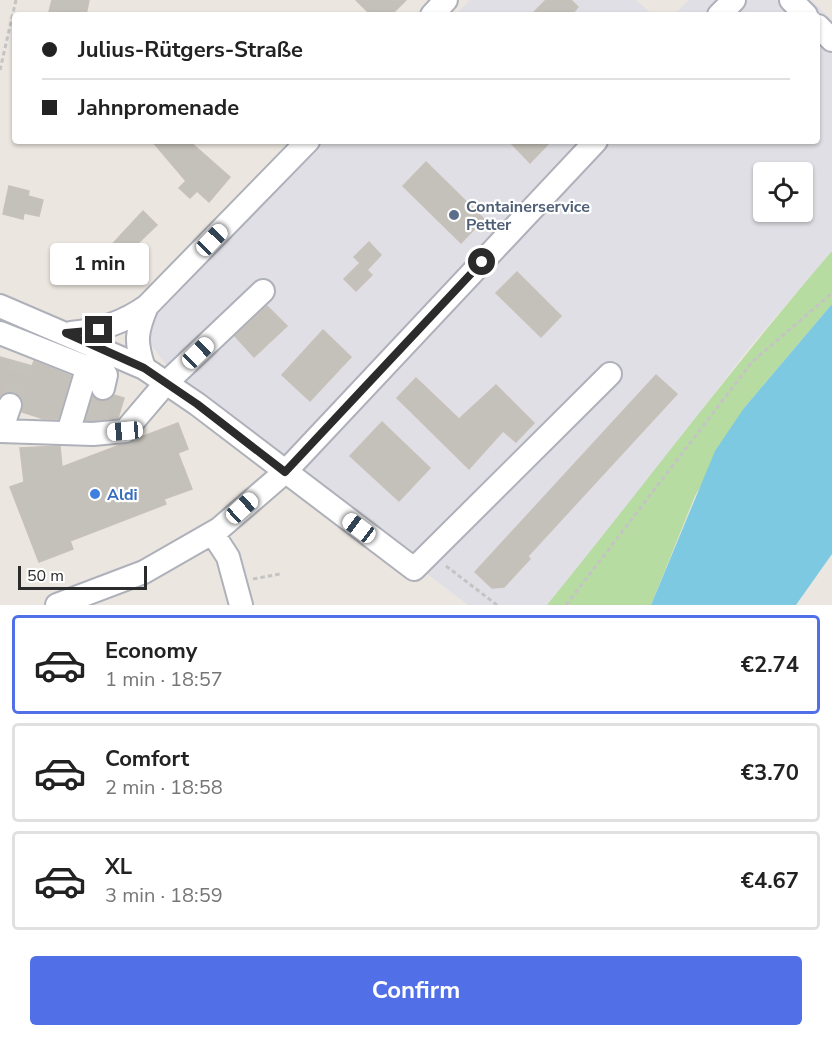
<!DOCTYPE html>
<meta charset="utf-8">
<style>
body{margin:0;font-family:"Nunito Sans",sans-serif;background:#f2f2f2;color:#222;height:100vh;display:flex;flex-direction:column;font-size:22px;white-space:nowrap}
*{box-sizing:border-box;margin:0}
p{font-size:20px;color:#767676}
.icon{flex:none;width:33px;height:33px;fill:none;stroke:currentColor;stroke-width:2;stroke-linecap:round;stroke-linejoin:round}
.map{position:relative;height:605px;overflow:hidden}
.details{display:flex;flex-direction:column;background:#fff;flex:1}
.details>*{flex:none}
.banner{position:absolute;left:12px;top:12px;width:808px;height:132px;border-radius:6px;box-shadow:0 2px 4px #0004;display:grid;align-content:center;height:132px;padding:0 30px;background:#fff}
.controls{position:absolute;left:753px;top:162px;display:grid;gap:12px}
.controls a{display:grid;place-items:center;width:60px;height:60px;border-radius:6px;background:#fff;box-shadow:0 2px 4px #0004;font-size:30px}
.scale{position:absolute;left:18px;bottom:15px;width:129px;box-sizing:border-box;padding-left:6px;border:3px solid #2b2b2b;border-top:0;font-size:16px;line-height:21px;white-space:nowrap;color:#2b2b2b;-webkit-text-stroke:4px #fff;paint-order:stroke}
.end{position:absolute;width:27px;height:27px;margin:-14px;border:8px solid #2b2b2b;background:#fff;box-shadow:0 0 0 3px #fff}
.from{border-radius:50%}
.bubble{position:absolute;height:42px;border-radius:6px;background:#fff;box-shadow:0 2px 4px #0004;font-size:20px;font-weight:700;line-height:42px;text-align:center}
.car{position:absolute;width:18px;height:36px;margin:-18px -9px;border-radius:8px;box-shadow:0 0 4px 2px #0007;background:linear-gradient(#fff 24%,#345 0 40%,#fff 0 76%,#345 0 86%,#fff 0)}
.banner b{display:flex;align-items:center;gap:21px;height:57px;font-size:22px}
.banner b+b{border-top:2px solid #e0e0e0}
.banner i{width:15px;height:15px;background:#222}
ul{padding:10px 0 0;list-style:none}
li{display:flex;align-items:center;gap:18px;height:99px;margin:0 12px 9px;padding:0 18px;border:3px solid #e0e0e0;border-radius:6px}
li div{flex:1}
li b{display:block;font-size:22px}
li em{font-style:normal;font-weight:700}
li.on{border-color:#5170e7}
li>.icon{width:54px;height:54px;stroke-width:1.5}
.button{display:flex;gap:12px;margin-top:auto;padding:12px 30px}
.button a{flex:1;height:69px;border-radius:6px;background:#5170e7;color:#fff;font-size:24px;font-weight:700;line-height:69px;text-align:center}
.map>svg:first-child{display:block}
</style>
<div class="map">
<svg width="832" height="605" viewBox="0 0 832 605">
<rect width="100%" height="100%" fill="#ebe6df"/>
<path fill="#e0dfe5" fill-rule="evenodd" d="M470 0H636L653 15H455Z
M689 0H811L832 20V251L748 349 656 471 547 605H468L185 389 139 329 151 309 324 141H818V15H674ZM764 172H802V212H764Z"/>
<path fill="#b7dca1" d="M832 251V304L744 408 695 496 651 605H547C643 487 733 366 832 251Z"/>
<path fill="#7dc9e2" d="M832 304V554L796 605H651L715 451 744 408Z"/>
<path fill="#c4c0ba" stroke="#c7c1b9" stroke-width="1.5" d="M52 0H89L86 15 49 12Z
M356 0H406L391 15H371Z
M546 0H571L578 7 571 15H531Z
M152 141H189L230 177 209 202 197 191 190 198 179 188 186 181Z
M509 141H551L530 163Z
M426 162 484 219 461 243 403 186Z
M9 186 29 191 28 196 43 200 39 216 24 213 23 219 3 214Z
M143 211 157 225 134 247 148 261 128 282 114 267 118 263 106 251Z
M369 242 381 255 367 270 372 275 356 291 344 279 360 263 354 257Z
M517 272 561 316 541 337 496 293Z
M267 306 287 326 254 357 235 336Z
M323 330 351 357 310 401 282 375Z
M0 357 32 366 34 361 71 376 58 419H44L22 412 23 402 15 393 7 392 0 396Z
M656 375 677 394 528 556 530 559 504 587 492 588 475 572Z
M416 378 459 419 496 385 534 423 516 442 503 431 469 469 397 398Z
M114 395 124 398 118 418 86 420 93 397 106 401Z
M382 422 430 468 399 501 350 456Z
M178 423 188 449 178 453 192 489 164 499 166 504 70 541 73 549 39 562 10 487 24 482 20 448 60 446 62 467Z"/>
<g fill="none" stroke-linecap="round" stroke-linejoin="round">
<path stroke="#c5c1bb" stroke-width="22" stroke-dasharray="22 11" stroke-linecap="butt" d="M10 405 22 363
M94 423 103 388"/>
<g stroke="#afb1ba" stroke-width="26">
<path id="minor" d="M791 0 806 15
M432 15 446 0
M719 15 734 0
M818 26 832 40
M0 306 144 368 197 404 414 569 610 374
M0 333 106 375 103 388
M71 333C100 330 123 323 147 306L308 141
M144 368C135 342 136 332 147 306
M0 431 93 434 125 431 165 384 263 291
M1 431 10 405
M68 433 88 366
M213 534 228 557 241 605
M57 605 144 572 219 529 285 472 596 141"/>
</g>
<path stroke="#c4c4c4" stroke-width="3" stroke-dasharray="4.5 3" stroke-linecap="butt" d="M0 70 16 0
M446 566 497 605
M253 579 280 574
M566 605 752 362 832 293"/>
<use href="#minor" stroke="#fff" stroke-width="22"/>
</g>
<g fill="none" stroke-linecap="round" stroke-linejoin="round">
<path stroke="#2b2b2b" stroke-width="8" d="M99 330 66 333 144 368 197 404 285 472 482 262"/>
</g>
<circle fill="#5c6f8a" stroke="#fff" stroke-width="2" cx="454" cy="215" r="6"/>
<circle fill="#3f7fe0" stroke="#fff" stroke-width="2" cx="95" cy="494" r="6"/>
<g text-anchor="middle" stroke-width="4.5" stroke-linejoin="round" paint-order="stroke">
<g font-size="16" font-weight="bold" fill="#4e5e75" stroke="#fff" text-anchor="start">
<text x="466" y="212">Containerservice<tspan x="466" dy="18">Petter</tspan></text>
</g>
<g font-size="16" font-weight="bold" fill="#366cbe" stroke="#fff" text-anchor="start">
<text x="107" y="500">Aldi</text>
</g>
</g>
</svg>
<div class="controls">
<a><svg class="icon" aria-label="locate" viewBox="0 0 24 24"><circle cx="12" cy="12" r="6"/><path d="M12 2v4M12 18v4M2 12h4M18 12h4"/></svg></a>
</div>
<div class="scale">50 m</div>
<i class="end from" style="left:482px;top:262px"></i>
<i class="end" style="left:99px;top:330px"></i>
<div class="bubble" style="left:50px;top:243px;width:99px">1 min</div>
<i class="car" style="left:212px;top:240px;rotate:44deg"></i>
<i class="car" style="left:198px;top:353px;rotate:46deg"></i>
<i class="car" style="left:125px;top:431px;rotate:265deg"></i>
<i class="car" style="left:242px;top:508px;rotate:48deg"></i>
<i class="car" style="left:359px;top:528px;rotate:307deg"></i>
<div class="banner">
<b><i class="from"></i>Julius-Rütgers-Straße</b>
<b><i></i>Jahnpromenade</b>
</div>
</div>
<section class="details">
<ul>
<li class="on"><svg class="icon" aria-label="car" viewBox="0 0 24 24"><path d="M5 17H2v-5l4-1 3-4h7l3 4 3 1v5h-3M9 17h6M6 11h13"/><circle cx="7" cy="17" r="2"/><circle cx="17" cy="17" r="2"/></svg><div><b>Economy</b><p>1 min · 18:57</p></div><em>€2.74</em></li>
<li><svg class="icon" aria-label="car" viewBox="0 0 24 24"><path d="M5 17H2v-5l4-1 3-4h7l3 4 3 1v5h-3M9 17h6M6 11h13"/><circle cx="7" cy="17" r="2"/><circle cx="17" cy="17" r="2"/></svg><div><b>Comfort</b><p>2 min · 18:58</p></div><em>€3.70</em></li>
<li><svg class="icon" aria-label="car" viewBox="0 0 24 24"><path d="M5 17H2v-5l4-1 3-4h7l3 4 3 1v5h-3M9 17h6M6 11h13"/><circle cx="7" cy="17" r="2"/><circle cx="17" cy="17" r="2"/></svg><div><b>XL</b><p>3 min · 18:59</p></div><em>€4.67</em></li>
</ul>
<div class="button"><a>Confirm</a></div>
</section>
